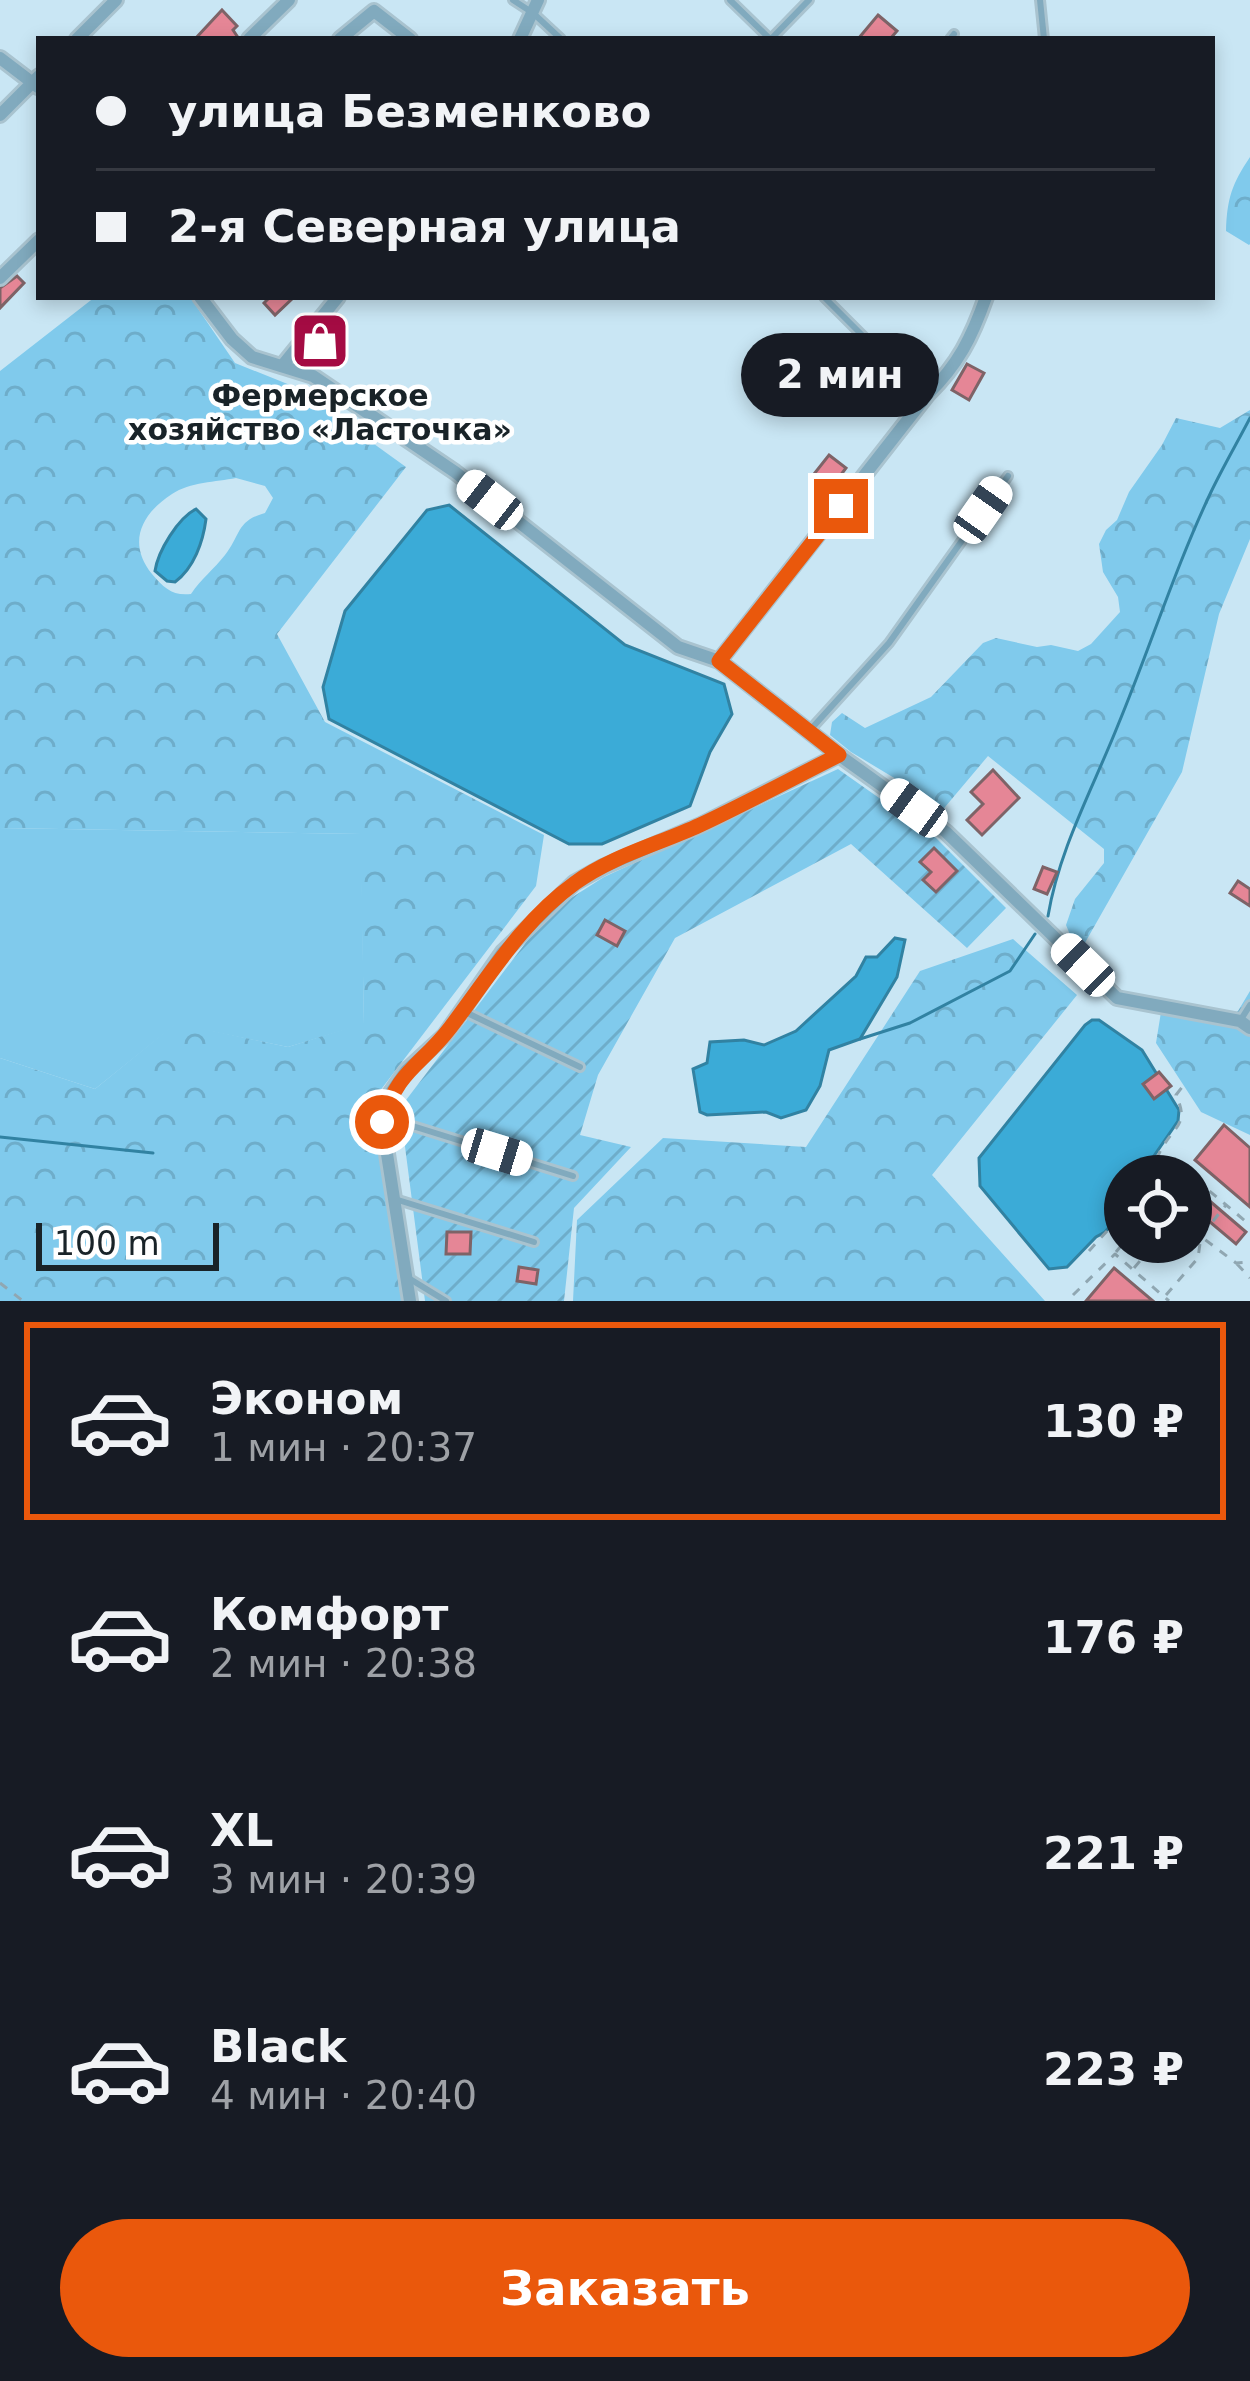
<!DOCTYPE html>
<html lang="ru">
<meta charset="utf-8">
<style>
body{margin:0;font-family:"DejaVu Sans",sans-serif;background:#242831;color:#f1f3f6;height:100vh;display:flex;flex-direction:column;font-size:45px;white-space:nowrap}
*{box-sizing:border-box;margin:0}
p{font-size:39px;color:#9ea1a6}
.icon{flex:none;width:66px;height:66px;fill:none;stroke:currentColor;stroke-width:2;stroke-linecap:round;stroke-linejoin:round}
.map{position:relative;height:1301px;overflow:hidden}
.sheet{display:flex;flex-direction:column;background:#171b24;flex:1}
.sheet>*{flex:none}
.top-card{position:absolute;left:36px;top:36px;width:1179px;height:264px;border-radius:0px;box-shadow:0 6px 18px #0003;display:grid;align-content:center;height:264px;padding:0 60px;background:#171b24}
.buttons{position:absolute;left:1104px;top:1155px;display:grid;gap:24px}
.buttons a{display:grid;place-items:center;width:108px;height:108px;border-radius:50%;background:#171b24;box-shadow:0 6px 18px #0003;font-size:60px}
.scale{position:absolute;left:36px;bottom:30px;width:183px;box-sizing:border-box;padding-left:12px;border:6px solid #192328;border-top:0;font-size:33px;line-height:42px;white-space:nowrap;color:#192328;-webkit-text-stroke:9px #fff;paint-order:stroke}
.end{position:absolute;width:54px;height:54px;margin:-27px;border:15px solid #ea580c;background:#fff;box-shadow:0 0 0 6px #fff}
.from{border-radius:50%}
.bubble{position:absolute;height:84px;border-radius:42px;background:#171b24;box-shadow:0 6px 18px #0003;font-size:39px;font-weight:700;line-height:84px;text-align:center}
.car{position:absolute;width:36px;height:72px;margin:-36px -18px;border-radius:15px;box-shadow:0 0 9px 3px #0007;background:linear-gradient(#fff 24%,#345 0 40%,#fff 0 76%,#345 0 86%,#fff 0)}
.top-card b{display:flex;align-items:center;gap:42px;height:114px;font-size:45px}
.top-card b+b{border-top:3px solid #363941}
.top-card i{width:30px;height:30px;background:#f1f3f6}
ul{padding:21px 0 0;list-style:none}
li{display:flex;align-items:center;gap:36px;height:198px;margin:0 24px 18px;padding:0 36px;border:6px solid transparent;border-radius:0px}
li div{flex:1}
li b{display:block;font-size:45px}
li em{font-style:normal;font-weight:700}
li.current{border-color:#ea580c}
li>.icon{width:108px;height:108px;stroke-width:1.5}
.action{display:flex;gap:24px;margin-top:auto;padding:24px 60px}
.action a{flex:1;height:138px;border-radius:72px;background:#ea580c;color:#fff;font-size:48px;font-weight:700;line-height:138px;text-align:center}
.map>svg:first-child{display:block}
</style>
<div class="map">
<svg width="1250" height="1301" viewBox="0 0 1250 1301">
<defs>
<pattern id="forest-crowns" width="20" height="18" patternUnits="userSpaceOnUse" patternTransform="scale(3)"><rect width="20" height="18" fill="#80caec"/><path d="M2 6a3 3 0 1 1 6 0M12 15a3 3 0 1 1 6 0" fill="none" stroke="#6eadca"/></pattern>
<pattern id="garden-furrows" width="10" height="10" patternUnits="userSpaceOnUse" patternTransform="scale(3)"><rect width="10" height="10" fill="#80caec"/><path d="M-1 1l2-2M0 10L10 0M9 11l2-2" fill="none" stroke="#6eadca"/></pattern>
</defs>
<rect width="100%" height="100%" fill="#c9e6f4"/>
<path fill="#80caec" d="M0 828 361 834 364 1024 288 1047 176 1024 95 1089 0 1058Z"/>
<path fill="url(#forest-crowns)" fill-rule="evenodd" d="M1250 157V244L1249 245 1226 231C1227 198 1232 184 1250 157Z
M95 297H190L235 363 295 387 406 467 277 634 325 722 544 835 536 886 373 1100 404 1301H0V1058L95 1089 176 1023 288 1047 364 1023 360 834 0 828V371ZM236 478 265 486 273 498 265 513C236 521 241 535 225 555 214 569 201 579 191 594 172 596 164 588 152 574 127 543 141 514 172 494 190 482 216 482 236 478Z
M1250 410V539L1219 614 1182 772 1082 948 1071 937 1066 925 1075 899 1104 863V849L988 756 940 813 901 782 851 752 830 735 832 722 842 713 865 728 931 697 983 643 996 638 1037 647 1051 645 1078 651 1091 644 1120 612 1118 597 1103 572 1099 544 1106 530 1117 520 1129 492 1162 445 1176 418 1220 428Z
M1013 939 1077 995 932 1175 1045 1301H573L577 1220 663 1138 806 1147 920 971Z
M1250 991V1135L1201 1112 1156 1043 1161 1012 1220 1023 1238 1011Z"/>
<path fill="url(#garden-furrows)" d="M838 769 936 838 1006 908 967 948 851 844 675 938 598 1075 580 1135 631 1147 574 1208 564 1301H425L400 1108 549 912 604 877Z"/>
<path fill="#3babd7" stroke="#3182a2" stroke-width="3" d="M449 505 625 645 724 684 732 714 710 752 690 806 602 844H569L329 719 323 687 345 611 427 510Z
M196 509 206 519C203 542 194 568 175 582L167 581 155 571C158 551 178 518 196 509Z
M895 938 905 940 897 977 860 1039 829 1050 820 1086 806 1110 781 1118 766 1112 707 1115 700 1112 693 1069 707 1063 710 1042 744 1040 764 1045 796 1031 856 976 866 957H877Z
M1092 1020H1099L1142 1050 1179 1110 1178 1121 1154 1156 1147 1176H1125V1208L1105 1232 1096 1237 1067 1267 1049 1269 980 1186 979 1158 1085 1025Z"/>
<g fill="none" stroke-linecap="round" stroke-linejoin="round">
<path stroke="#3182a2" stroke-width="3" d="M1048 916C1059 849 1093 788 1118 725 1150 648 1175 568 1211 492 1223 467 1237 443 1250 418
M860 1039 910 1023 1010 971 1035 934
M0 1137 153 1153"/>
</g>
<path fill="#e58696" stroke="#7e6367" stroke-width="3" d="M222 10 237 26 233 30 239 39H195Z
M878 15 897 31 890 39H858Z
M17 276 24 283 0 308V288Z
M270 297H294L275 315 264 303Z
M967 364 984 373 969 400 952 390Z
M829 455 846 468 831 488 814 474Z
M993 770 1019 798 982 835 967 820 983 804 971 792Z
M934 848 957 871 936 892 923 880 931 872 920 862Z
M1043 867 1057 872 1047 894 1034 889Z
M1238 881 1250 889V906L1230 893Z
M605 920 625 931 617 946 597 935Z
M1159 1072 1171 1086 1154 1099 1143 1084Z
M1224 1125 1250 1148V1207L1195 1160Z
M1191 1185 1246 1232 1236 1244 1191 1206Z
M447 1232H471L470 1254H446Z
M519 1267 538 1270 536 1284 517 1281Z
M1114 1268 1153 1301H1086Z"/>
<g fill="none" stroke-linecap="round" stroke-linejoin="round">
<g stroke="#a9c3cf" stroke-width="12">
<path id="lane" d="M513 0 533 13 561 39
M730 0 770 39
M1040 0 1044 39
M771 39 809 0
M950 39 954 34
M824 297 905 378 926 393
M811 729 889 643 1008 476
M463 1011 580 1067
M1240 1021 1250 1005
M387 1118 573 1176
M398 1200 534 1242
M410 1279 446 1301"/>
</g>
<g stroke="#a9c3cf" stroke-width="18">
<path id="street" d="M77 39 116 0
M249 39 289 0
M340 39 374 11 410 39
M520 39 538 0
M0 58 38 87
M0 115 39 76
M0 278 39 240
M200 297 232 339 252 357 313 376 455 472 678 647 719 661 839 755 946 832 1117 998 1240 1021 1250 1028
M282 366 338 297
M719 661 928 394C958 365 972 337 986 297
M410 1301 382 1122 390 1094 406 1071 445 1035 503 952 574 883 603 867 701 825 839 755"/>
</g>
<path stroke="#90a7b2" stroke-width="3" stroke-dasharray="9 9" stroke-linecap="butt" d="M1182 1168 1250 1225
M1150 1176C1154 1167 1157 1156 1162 1148 1176 1124 1189 1124 1176 1095L1183 1086
M1112 1225 1125 1235
M1191 1229 1236 1263 1250 1262
M1089 1251 1125 1211
M1116 1252 1125 1241
M1237 1264 1250 1278
M1134 1268 1156 1242
M0 1283 23 1301
M1073 1295 1115 1254 1169 1301
M1166 1295 1198 1258 1201 1236 1226 1205"/>
<use href="#lane" stroke="#81aabe" stroke-width="6"/>
<use href="#street" stroke="#81aabe" stroke-width="12"/>
</g>
<g fill="none" stroke-linecap="round" stroke-linejoin="round">
<path stroke="#ea580c" stroke-width="15" d="M382 1122C398 1069 420 1067 450 1028 489 977 522 921 575 883 612 856 659 844 700 825 747 803 793 778 839 755L719 661 841 506"/>
</g>
<defs>
<g id="shop-square" transform="scale(3)"><rect x="-9" y="-9" width="18" height="18" rx="4" fill="#a40b43" stroke="#fff"/><path d="M-5-2.5h2.3a2.7 3.5 0 0 1 5.4 0H5L5.5 6h-11ZM-1.5-2.5h3a1.5 2.3 0 0 0-3 0Z" fill="#fff"/></g>
</defs>
<g fill-rule="evenodd">
<use href="#shop-square" x="320" y="341"/>
</g>
<g text-anchor="middle" stroke-width="9" stroke-linejoin="round" paint-order="stroke">
<g font-size="30" font-weight="bold" fill="#192328" stroke="#fff">
<text x="320" y="406">Фермерское<tspan x="320" dy="34">хозяйство «Ласточка»</tspan></text>
</g>
</g>
</svg>
<div class="buttons">
<a><svg class="icon" aria-label="locate" viewBox="0 0 24 24"><circle cx="12" cy="12" r="6"/><path d="M12 2v4M12 18v4M2 12h4M18 12h4"/></svg></a>
</div>
<div class="scale">100 m</div>
<i class="end from" style="left:382px;top:1122px"></i>
<i class="end" style="left:841px;top:506px"></i>
<div class="bubble" style="left:741px;top:333px;width:198px">2 мин</div>
<i class="car" style="left:490px;top:500px;rotate:308deg"></i>
<i class="car" style="left:983px;top:510px;rotate:35deg"></i>
<i class="car" style="left:914px;top:808px;rotate:306deg"></i>
<i class="car" style="left:1083px;top:965px;rotate:314deg"></i>
<i class="car" style="left:497px;top:1152px;rotate:107deg"></i>
<div class="top-card">
<b><i class="from"></i>улица Безменково</b>
<b><i></i>2-я Северная улица</b>
</div>
</div>
<section class="sheet">
<ul>
<li class="current"><svg class="icon" aria-label="car" viewBox="0 0 24 24"><path d="M5 17H2v-5l4-1 3-4h7l3 4 3 1v5h-3M9 17h6M6 11h13"/><circle cx="7" cy="17" r="2"/><circle cx="17" cy="17" r="2"/></svg><div><b>Эконом</b><p>1 мин · 20:37</p></div><em>130 ₽</em></li>
<li><svg class="icon" aria-label="car" viewBox="0 0 24 24"><path d="M5 17H2v-5l4-1 3-4h7l3 4 3 1v5h-3M9 17h6M6 11h13"/><circle cx="7" cy="17" r="2"/><circle cx="17" cy="17" r="2"/></svg><div><b>Комфорт</b><p>2 мин · 20:38</p></div><em>176 ₽</em></li>
<li><svg class="icon" aria-label="car" viewBox="0 0 24 24"><path d="M5 17H2v-5l4-1 3-4h7l3 4 3 1v5h-3M9 17h6M6 11h13"/><circle cx="7" cy="17" r="2"/><circle cx="17" cy="17" r="2"/></svg><div><b>XL</b><p>3 мин · 20:39</p></div><em>221 ₽</em></li>
<li><svg class="icon" aria-label="car" viewBox="0 0 24 24"><path d="M5 17H2v-5l4-1 3-4h7l3 4 3 1v5h-3M9 17h6M6 11h13"/><circle cx="7" cy="17" r="2"/><circle cx="17" cy="17" r="2"/></svg><div><b>Black</b><p>4 мин · 20:40</p></div><em>223 ₽</em></li>
</ul>
<div class="action"><a>Заказать</a></div>
</section>
